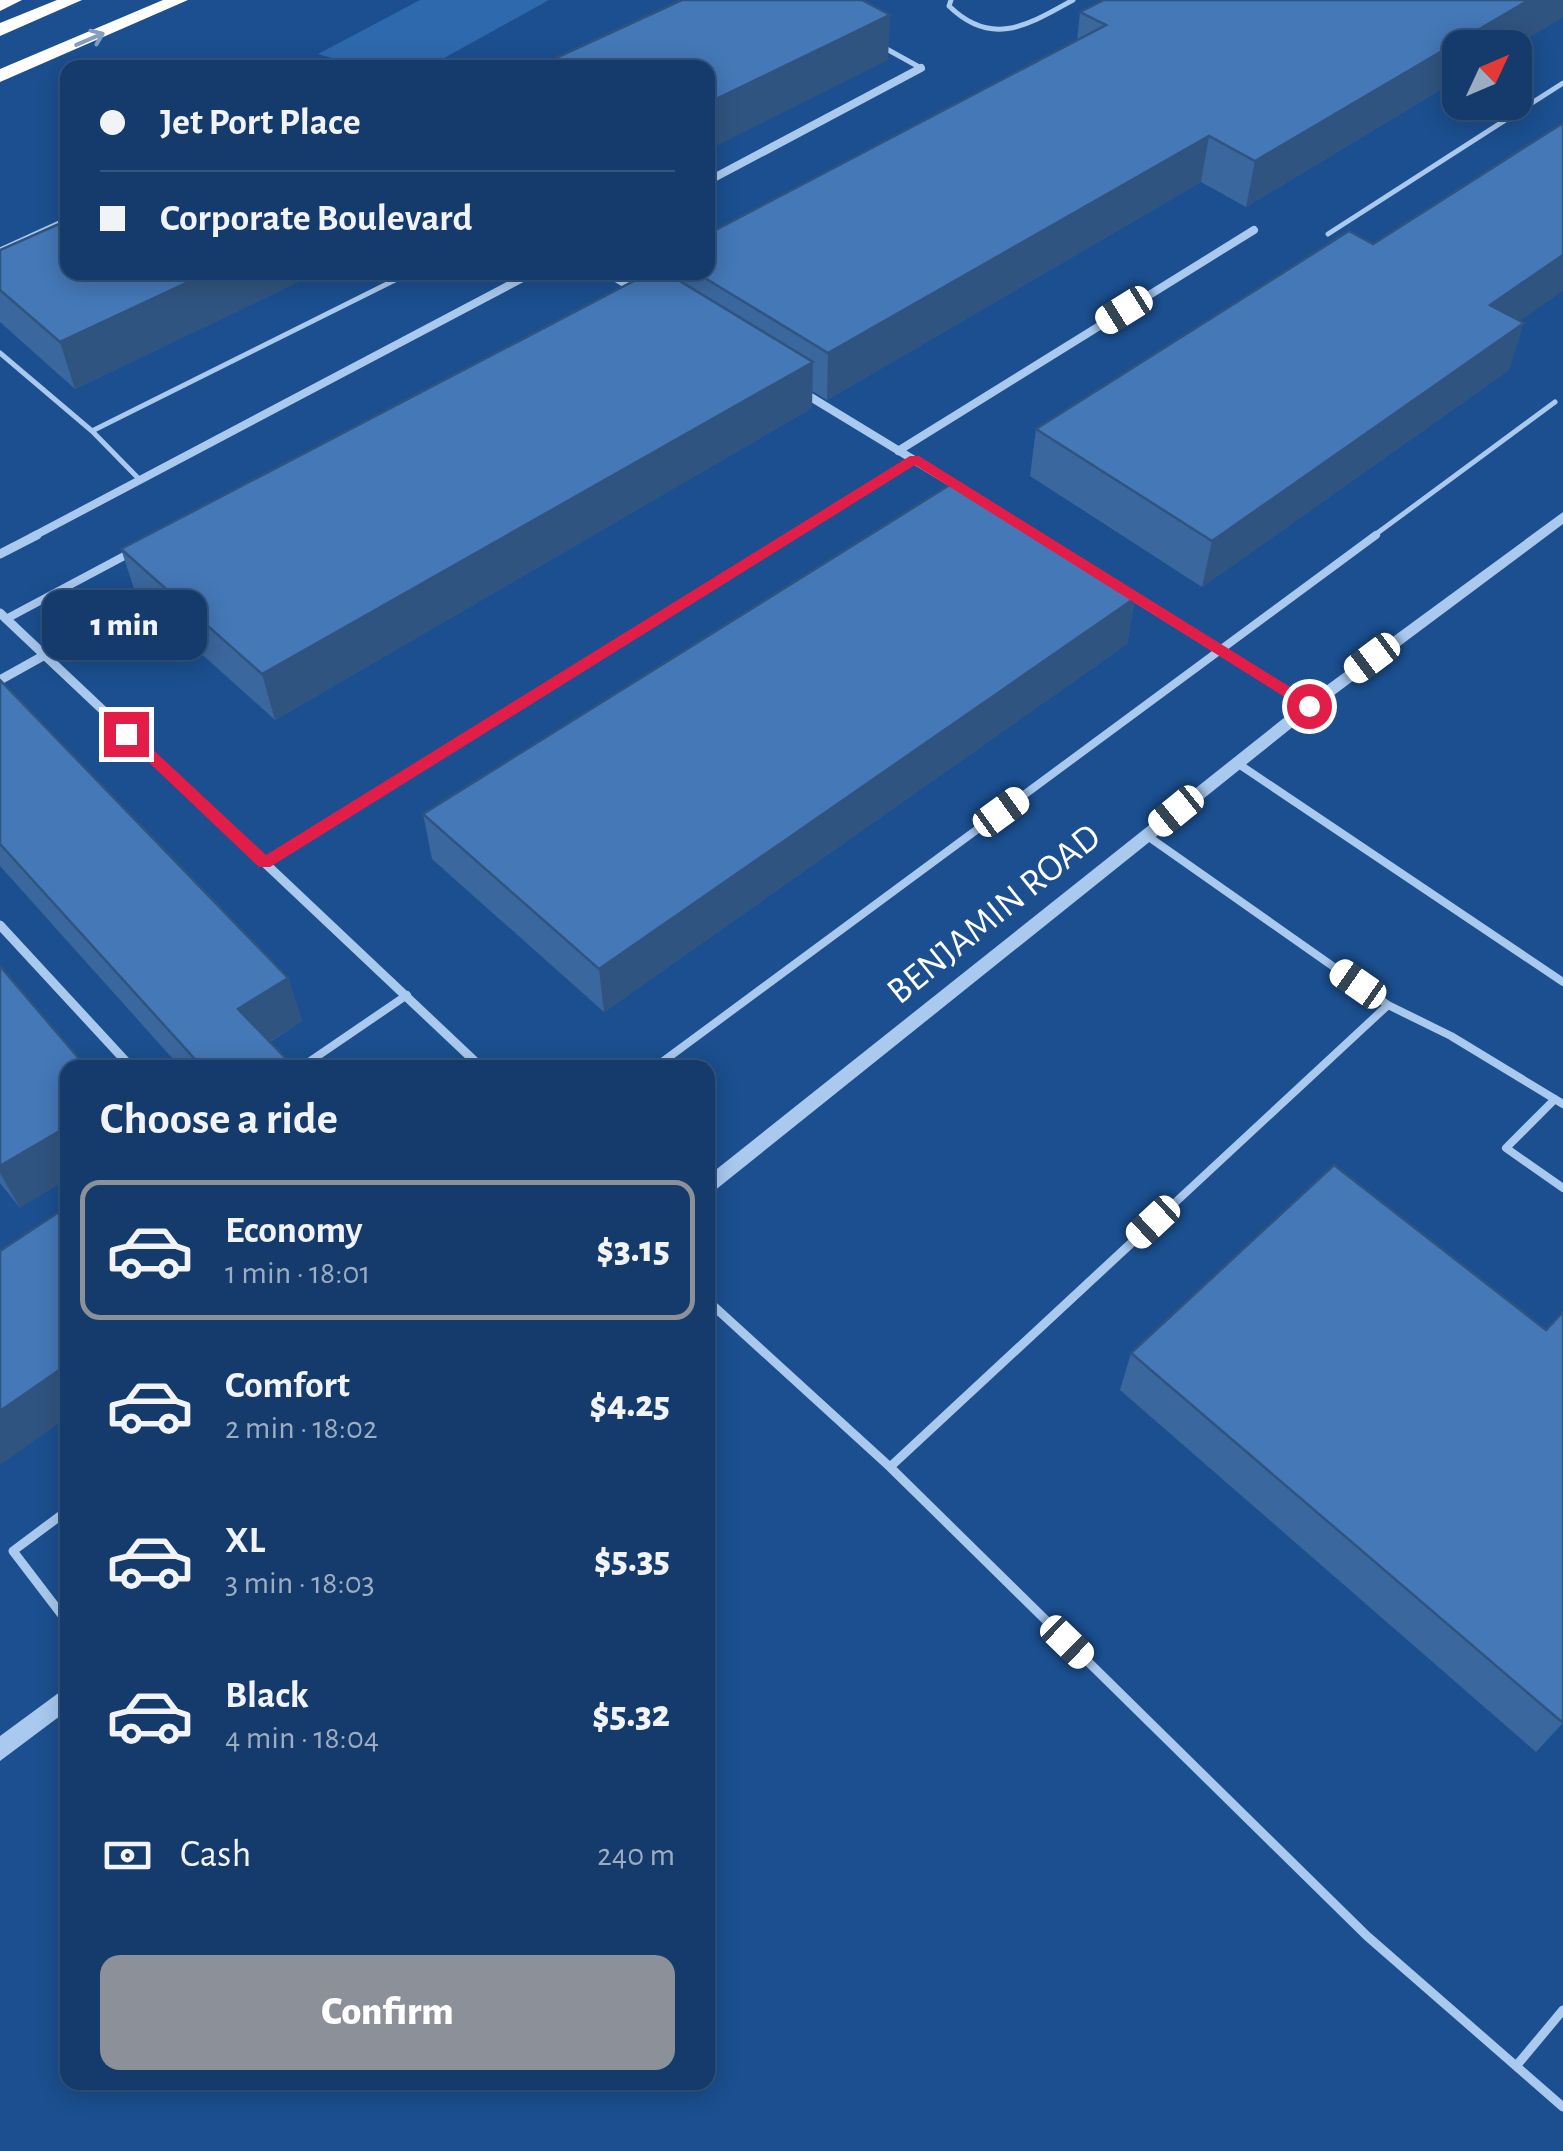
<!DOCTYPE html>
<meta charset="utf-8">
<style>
body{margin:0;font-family:"Alegreya Sans",sans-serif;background:#214673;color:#f1f3f6;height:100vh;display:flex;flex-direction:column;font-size:38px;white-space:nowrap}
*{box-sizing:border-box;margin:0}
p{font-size:32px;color:#9dadc1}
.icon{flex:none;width:55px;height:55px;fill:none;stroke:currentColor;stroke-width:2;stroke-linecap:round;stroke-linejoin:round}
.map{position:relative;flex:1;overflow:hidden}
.drawer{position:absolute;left:60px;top:1060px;width:655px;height:1030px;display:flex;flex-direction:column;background:#143b6b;border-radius:20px;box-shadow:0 5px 25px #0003,0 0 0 2px #33557e}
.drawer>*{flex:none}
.hud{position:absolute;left:60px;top:60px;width:655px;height:220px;border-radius:20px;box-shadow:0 5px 25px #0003,0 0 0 2px #33557e;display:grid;align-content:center;height:220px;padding:0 40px;background:#143b6b}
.needle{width:65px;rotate:46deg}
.tools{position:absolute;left:1442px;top:30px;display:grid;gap:20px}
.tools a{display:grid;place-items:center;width:90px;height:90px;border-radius:20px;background:#143b6b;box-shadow:0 5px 25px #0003,0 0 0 2px #33557e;font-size:50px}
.end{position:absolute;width:45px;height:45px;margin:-22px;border:12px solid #e11d48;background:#fff;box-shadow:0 0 0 5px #fff}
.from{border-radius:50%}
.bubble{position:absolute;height:70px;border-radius:20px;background:#143b6b;box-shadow:0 5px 25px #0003,0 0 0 2px #33557e;font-size:32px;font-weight:800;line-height:70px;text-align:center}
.car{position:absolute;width:30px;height:60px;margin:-30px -15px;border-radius:12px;box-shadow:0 0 8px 2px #0007;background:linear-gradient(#fff 24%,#345 0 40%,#fff 0 76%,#345 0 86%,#fff 0)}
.hud b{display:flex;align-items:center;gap:35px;height:95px;font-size:38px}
.hud b+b{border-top:2px solid #33557e}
.hud i{width:25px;height:25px;background:#f1f3f6}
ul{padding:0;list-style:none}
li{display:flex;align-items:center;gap:30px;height:140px;margin:0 20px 15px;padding:0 20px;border:5px solid transparent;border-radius:20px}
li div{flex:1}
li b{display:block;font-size:38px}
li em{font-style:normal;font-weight:800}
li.active{border-color:#8c9099}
li>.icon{width:90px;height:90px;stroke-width:1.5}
h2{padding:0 40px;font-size:45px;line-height:120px}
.pay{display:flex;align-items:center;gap:25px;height:110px;padding:0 40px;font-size:38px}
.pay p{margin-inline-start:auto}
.button{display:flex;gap:20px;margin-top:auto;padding:20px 40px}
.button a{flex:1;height:115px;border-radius:20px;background:#8c9099;color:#fff;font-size:40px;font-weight:800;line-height:115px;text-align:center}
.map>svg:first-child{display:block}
</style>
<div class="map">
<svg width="1563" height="2151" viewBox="0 0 1563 2151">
<rect width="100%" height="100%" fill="#1b4f8f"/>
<path fill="#2e69ad" d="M420 0H549L428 67H362L318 54Z"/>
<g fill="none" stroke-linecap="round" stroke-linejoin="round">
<path stroke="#a9c9ee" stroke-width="5" d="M951 0 949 6C992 48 1028 25 1073 0
M883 47 921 68
M1328 234 1563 83
M0 250 68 219
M0 353 92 431 140 480
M92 431 411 272
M789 537 915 459
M1372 537 1555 402"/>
<path stroke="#a9c9ee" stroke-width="8" d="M6 619 128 554
M1237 763 1563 982
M265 863 793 535
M1388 1005 1451 1036 1563 1104
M300 1068 407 995
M654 1068 1376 535
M1555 1099 1506 1148 1563 1188
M1138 1237 1388 1005 1146 835"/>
<path stroke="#a9c9ee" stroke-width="9" d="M708 1301 890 1467 1367 1936 1563 2107
M890 1467 1140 1235
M68 1510 13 1551 68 1623
M1517 2065 1563 2010"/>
<path stroke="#a9c9ee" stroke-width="8" d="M708 181 921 68
M606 272 636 290
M804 393 965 491
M898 451 1254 230
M32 537 534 272"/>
<path stroke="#a9c9ee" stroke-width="9" d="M0 554 37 535
M1102 577 1309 706
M0 613 482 1068
M0 680 43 656
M0 925 132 1068"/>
<path fill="#a9c9ee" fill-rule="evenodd" d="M1563 512V524L1314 710 714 1191 708 1193V1176L1304 702Z
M68 1686V1710L0 1761V1736Z"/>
<path fill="#fff" fill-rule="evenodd" d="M0 0H22L0 11Z
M57 0H82L0 36V23Z
M163 0H188L0 82V69Z"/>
</g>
<path fill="#3a679d" d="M1563 0V17L1511 48H1460V78L1246 207 1201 182 827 400 812 391V408L275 720 136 595 121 549 675 278V272H708L1077 41 1080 12Z
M0 250 68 272H319L75 389 0 322Z
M1520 321 1509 370 1202 587 1030 476 1036 429Z
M1135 598 1127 644 604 1012 432 859 423 814Z
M0 680 288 978 302 1021 270 1042 295 1068H181L0 866Z
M0 966 20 1208 0 1183Z
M1131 1353 1563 1723 1536 1752 1120 1390Z"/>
<path fill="#305480" d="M1529 0H1563V17L1511 48H1460V78L1246 207 1255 161Z
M890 15 888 60 708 150V103Z
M1209 136 1201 182 827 400 828 353Z
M1563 255V291L1475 352 1490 305Z
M210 272H319L75 389 60 342Z
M1524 323 1509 370 1202 587 1212 541Z
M813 362 812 408 275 720 262 674Z
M1135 598 1127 644 604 1012 599 969Z
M288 978 302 1021 253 1052 238 1009Z
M68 1126V1179L20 1208 0 1173V1166Z
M68 1364V1417L0 1465V1411Z"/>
<path fill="#4478b7" stroke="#305480" stroke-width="2.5" d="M682 0H862L890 15 708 103V68H534Z
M1104 0H1529L1255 161 1209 136 828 353 695 272H708V234L1106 25 1080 12Z
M1563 123V255L1490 305 1524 323 1212 541 1036 429 1349 231 1373 244Z
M68 220V272H210L60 342 0 290V250Z
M651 272H665L813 362 262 674 121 549Z
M956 481 1135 598 599 969 423 814Z
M0 680 288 978 238 1009 295 1068H203L0 844Z
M0 966 87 1068H68V1126L0 1166Z
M1334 1165 1546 1330 1563 1312V1723L1131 1353Z
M68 1206V1364L0 1411V1251Z"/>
<defs><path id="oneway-shaft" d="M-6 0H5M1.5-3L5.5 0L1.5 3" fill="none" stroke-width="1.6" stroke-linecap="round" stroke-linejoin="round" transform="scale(2.5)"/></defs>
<use stroke="#829ec1" href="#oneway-shaft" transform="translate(90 39) rotate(-23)"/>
<path fill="#e11d48" d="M910 456H919L1314 702V709H1304L915 465 270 867H259L119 734 132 730 266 855Z"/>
<g text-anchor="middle" stroke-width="10" stroke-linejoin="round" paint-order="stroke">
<g font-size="38" fill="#fff" stroke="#1b4f8f">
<text transform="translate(993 913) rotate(-39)" y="13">BENJAMIN ROAD</text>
</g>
</g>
</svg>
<div class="tools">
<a><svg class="needle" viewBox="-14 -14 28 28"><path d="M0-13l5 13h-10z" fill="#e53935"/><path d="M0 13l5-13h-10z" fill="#9dadc1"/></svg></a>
</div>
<i class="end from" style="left:1309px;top:706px"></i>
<i class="end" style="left:126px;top:734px"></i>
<div class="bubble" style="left:42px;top:590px;width:165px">1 min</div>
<i class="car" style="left:1124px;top:310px;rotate:238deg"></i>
<i class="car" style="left:1372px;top:658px;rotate:233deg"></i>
<i class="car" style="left:1176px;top:811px;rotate:231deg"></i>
<i class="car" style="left:1001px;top:812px;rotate:54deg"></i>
<i class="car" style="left:1358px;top:984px;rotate:305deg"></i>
<i class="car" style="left:1153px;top:1222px;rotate:227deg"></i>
<i class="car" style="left:1067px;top:1642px;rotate:134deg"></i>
<div class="hud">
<b><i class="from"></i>Jet Port Place</b>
<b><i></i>Corporate Boulevard</b>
</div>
<section class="drawer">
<h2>Choose a ride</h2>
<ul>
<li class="active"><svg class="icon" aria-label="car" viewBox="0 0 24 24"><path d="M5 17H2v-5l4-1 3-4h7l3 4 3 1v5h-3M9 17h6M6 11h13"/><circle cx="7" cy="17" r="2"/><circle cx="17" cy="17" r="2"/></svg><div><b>Economy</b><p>1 min · 18:01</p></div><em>$3.15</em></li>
<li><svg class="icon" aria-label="car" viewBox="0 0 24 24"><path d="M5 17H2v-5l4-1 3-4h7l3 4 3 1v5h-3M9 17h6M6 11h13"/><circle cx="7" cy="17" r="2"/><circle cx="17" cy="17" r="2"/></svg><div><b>Comfort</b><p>2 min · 18:02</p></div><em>$4.25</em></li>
<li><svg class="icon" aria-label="car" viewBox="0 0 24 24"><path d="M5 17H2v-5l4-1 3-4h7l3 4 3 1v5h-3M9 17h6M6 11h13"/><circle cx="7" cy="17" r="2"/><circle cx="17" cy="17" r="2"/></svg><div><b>XL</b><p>3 min · 18:03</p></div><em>$5.35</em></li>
<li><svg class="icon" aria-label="car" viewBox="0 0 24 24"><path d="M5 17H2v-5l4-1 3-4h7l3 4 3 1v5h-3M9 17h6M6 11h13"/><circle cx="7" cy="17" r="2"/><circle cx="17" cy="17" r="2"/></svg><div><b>Black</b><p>4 min · 18:04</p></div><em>$5.32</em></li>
</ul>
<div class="pay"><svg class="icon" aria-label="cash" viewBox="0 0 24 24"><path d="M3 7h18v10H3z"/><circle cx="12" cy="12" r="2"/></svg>Cash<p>240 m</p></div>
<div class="button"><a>Confirm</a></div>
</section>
</div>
